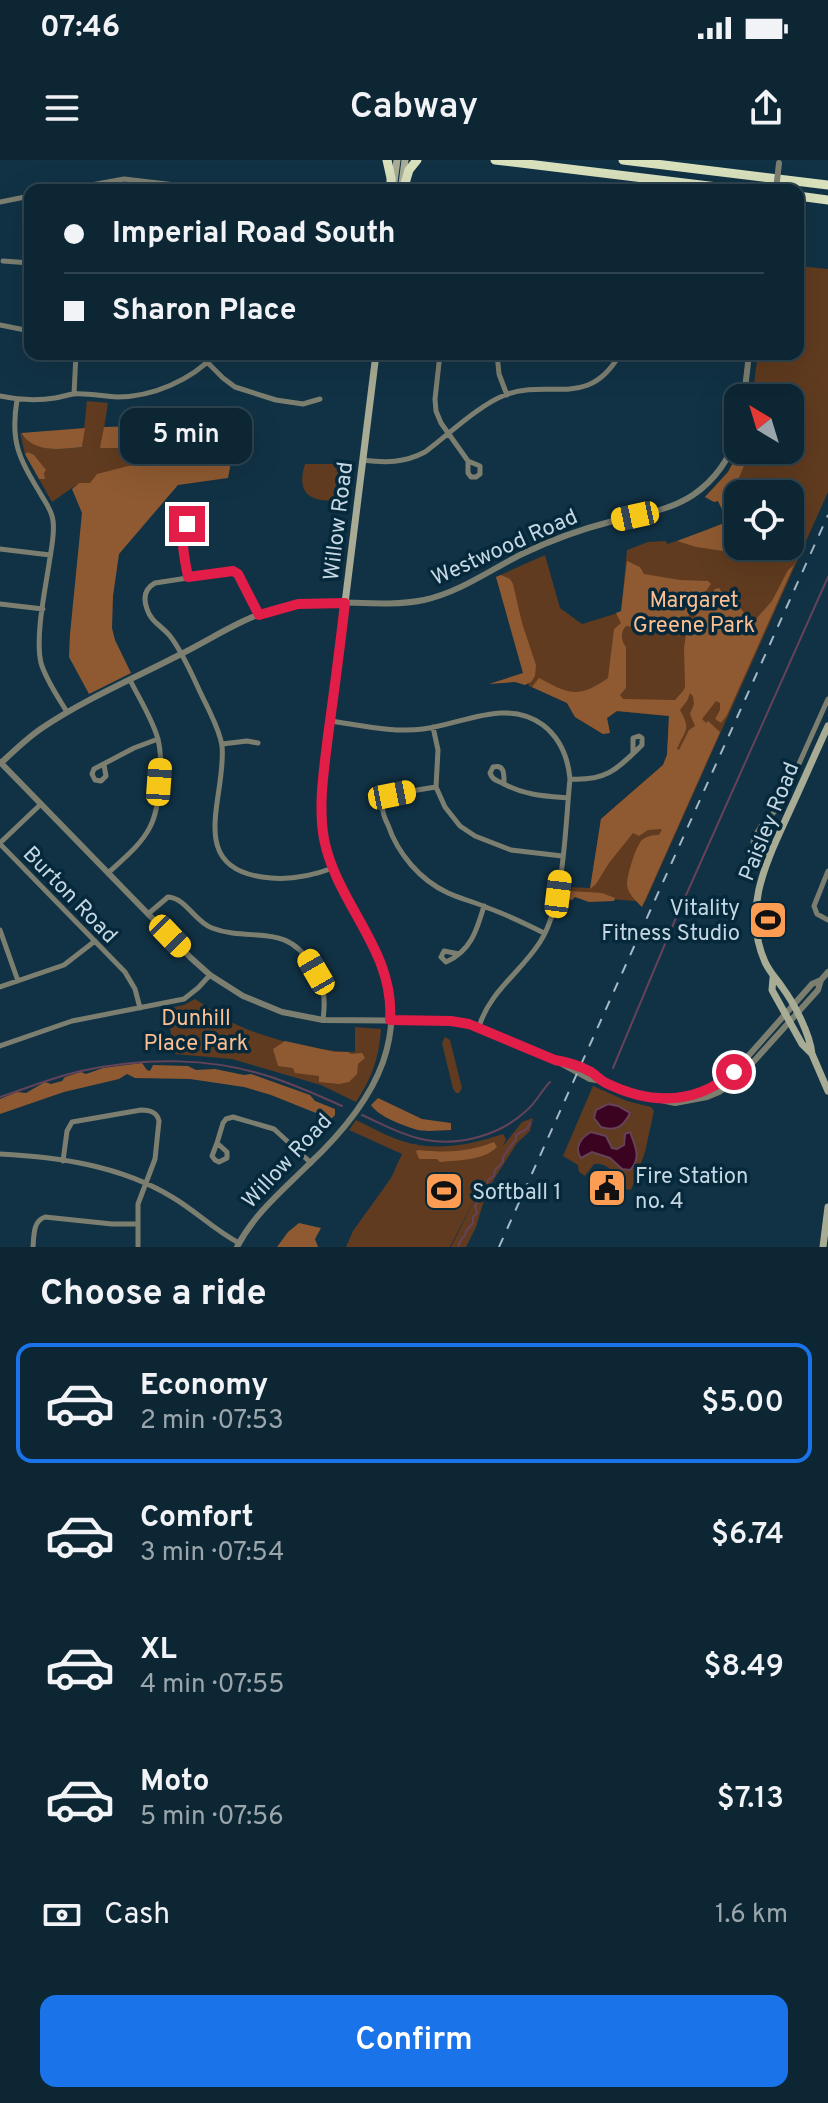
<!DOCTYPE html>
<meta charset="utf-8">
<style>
body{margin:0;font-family:Overpass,sans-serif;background:#162e3c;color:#f1f3f6;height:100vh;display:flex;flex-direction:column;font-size:30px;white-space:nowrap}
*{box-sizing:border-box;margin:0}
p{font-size:26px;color:#9aa5ac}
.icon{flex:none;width:44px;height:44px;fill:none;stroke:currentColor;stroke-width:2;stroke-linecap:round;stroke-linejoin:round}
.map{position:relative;height:1087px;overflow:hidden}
.side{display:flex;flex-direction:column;background:#0d2634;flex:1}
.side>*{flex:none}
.top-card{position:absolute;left:24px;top:24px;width:780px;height:176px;border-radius:16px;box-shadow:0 8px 32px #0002,0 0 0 2px #2d434f;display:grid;align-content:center;height:176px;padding:0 40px;background:#0d2634}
.needle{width:52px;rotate:322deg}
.tools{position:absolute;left:724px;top:224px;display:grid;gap:16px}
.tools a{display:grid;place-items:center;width:80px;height:80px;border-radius:16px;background:#0d2634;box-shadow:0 8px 32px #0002,0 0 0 2px #2d434f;font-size:40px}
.end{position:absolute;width:36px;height:36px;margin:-18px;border:10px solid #e11d48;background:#fff;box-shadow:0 0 0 4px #fff}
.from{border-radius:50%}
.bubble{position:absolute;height:56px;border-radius:16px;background:#0d2634;box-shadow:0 8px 32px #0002,0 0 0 2px #2d434f;font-size:26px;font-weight:600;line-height:56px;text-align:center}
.car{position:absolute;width:24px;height:48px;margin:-24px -12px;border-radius:10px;box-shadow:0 0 6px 2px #0007;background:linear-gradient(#f5c518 24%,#345 0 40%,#f5c518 0 76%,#345 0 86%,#f5c518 0)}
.top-card b{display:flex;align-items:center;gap:28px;height:76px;font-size:30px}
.top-card b+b{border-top:2px solid #2d434f}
.top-card i{width:20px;height:20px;background:#f1f3f6}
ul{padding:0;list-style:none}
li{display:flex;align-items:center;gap:24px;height:120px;margin:0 16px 12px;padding:0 24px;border:4px solid transparent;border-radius:16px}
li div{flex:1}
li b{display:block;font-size:30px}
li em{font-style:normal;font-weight:600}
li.active{border-color:#1a73e8}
li>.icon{width:72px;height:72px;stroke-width:1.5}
h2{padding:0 40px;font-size:36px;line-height:96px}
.pay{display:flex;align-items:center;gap:20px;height:88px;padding:0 40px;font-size:30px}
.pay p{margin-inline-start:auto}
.cta{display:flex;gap:16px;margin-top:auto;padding:16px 40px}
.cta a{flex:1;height:92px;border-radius:16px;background:#1a73e8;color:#fff;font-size:32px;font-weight:600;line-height:92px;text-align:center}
.status{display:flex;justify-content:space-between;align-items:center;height:56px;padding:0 40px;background:#0d2634;direction:ltr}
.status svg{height:22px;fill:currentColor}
header{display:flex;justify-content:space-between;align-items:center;height:104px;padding:0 40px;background:#0d2634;font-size:36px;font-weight:600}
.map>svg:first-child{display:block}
</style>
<div class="status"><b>07:46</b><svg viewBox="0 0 49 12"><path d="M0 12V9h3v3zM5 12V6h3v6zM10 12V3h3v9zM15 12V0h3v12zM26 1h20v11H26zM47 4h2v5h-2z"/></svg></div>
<header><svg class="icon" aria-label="menu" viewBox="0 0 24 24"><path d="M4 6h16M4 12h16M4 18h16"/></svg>Cabway<svg class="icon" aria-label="share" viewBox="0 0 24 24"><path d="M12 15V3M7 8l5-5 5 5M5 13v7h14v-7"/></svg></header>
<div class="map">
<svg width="828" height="1087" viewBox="0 0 828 1087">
<rect width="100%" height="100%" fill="#113245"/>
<path fill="#603b1f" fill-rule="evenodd" d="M798 106 828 109V332L645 742 565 735 566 727 590 728 601 659 663 605 667 595 669 556 617 551 607 558 610 573 603 574 575 557 567 543 529 526 496 417 545 395 560 448 582 464 621 452 627 390 648 382 666 381 667 384 693 376 724 363 723 360 726 358 718 341 714 342 705 337 728 312 740 290H790V238H752L758 194H798ZM738 334H790V386H738Z
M87 241 108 243 101 288H232V297L216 295 204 298H172L90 324 79 323 52 342 39 319 45 318 29 292 25 294 20 273C35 292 60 290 82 287Z
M305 304H340L342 310 340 311 333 341C306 341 297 330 305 304Z
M195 839C206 846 216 853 227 860 261 878 317 892 355 892V867L381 869C379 898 372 918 356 942L321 925 232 899 175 894 166 849 184 845Z
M445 877 450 880 462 928 459 933H456L453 929 442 883Z
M593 926 627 941 651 947 654 951 645 992 631 1030 625 1029C617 1018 609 1001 594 1004L585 1016 579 1012 578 1005 563 996ZM591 972 606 976 612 988 617 989 623 986 624 978 631 975C636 988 642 999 630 1010L622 1009 610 998 578 984 585 975Z
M533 958 530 971 517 983 487 1030 476 1067 466 1087H451L478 1033 450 1087H346L353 1071 391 1018 402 994 349 970 356 960C371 967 386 976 402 981 436 992 470 985 503 974L506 979 503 986 522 962Z"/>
<path fill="#8f5a31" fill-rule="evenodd" d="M194 247 216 259 235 273 232 288H100L104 267 141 266Z
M85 268 82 287C61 289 35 294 21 273Z
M740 290H754L745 303 736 325 739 334 738 369 735 370 729 364 718 341 714 342 705 337 728 312Z
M28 292 34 295 46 310 44 313 45 319H39L26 296 25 294Z
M216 295 232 297 228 318 178 325 119 394 113 436 112 468 115 480 131 513 89 534 69 497 70 474 82 353 72 329 79 323H90L97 314 132 305 172 298H204Z
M722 364 725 377 723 391 696 387 677 381Z
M627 401 640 407 644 414 680 420 708 421 711 424 677 472 626 466C620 472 621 481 626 487V528L620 535 623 539 675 540 683 531 685 527 684 488 687 468 715 429 719 428 727 442 738 445 749 459H756L772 441 788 410 794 405 727 555 721 563 715 559 720 550V543L716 541 702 559 706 563 708 561 720 572 642 747C636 741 628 734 627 725 627 715 635 689 641 681 646 676 652 675 659 675L662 669 648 670 639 676 633 673 609 703 596 724 590 729 601 659 663 605 667 595 669 556 617 551 607 558 610 573 603 574 575 557 567 543 532 527 539 518C569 534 578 539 608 518L614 469 621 463 616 453 621 451ZM690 533 693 536 694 544 690 554 695 566 689 570 679 590 677 589C686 568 691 570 680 550L687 541Z
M501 415 510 419 513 424 522 463 536 505 535 516 531 522 525 525 515 522 489 524 523 513 496 417Z
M570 731 602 733 615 738 614 741 589 742 575 737 572 740 566 739 565 736Z
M285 881 335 892H348L351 894 362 893 365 898 358 904 357 914 349 922 339 924 319 922V916L295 913 293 908 278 906 273 889Z
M142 903 147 910 150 911 153 905 188 906 196 910 215 909 244 915 251 914 310 935 315 941 335 949V955L331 959 271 935 244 927 190 919 135 918 127 914 119 919 64 932 0 954V939L17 932 26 933 45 922 51 924 62 921 65 917 81 912 86 914 103 908Z
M378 938 422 959 451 963V970C441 970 428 972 418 970 404 966 379 957 371 945Z
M494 982 497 987C483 1001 459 1000 440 1002L437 999H419L416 991 419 990C448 993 467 992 494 982Z
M299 1063 321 1068 315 1079 318 1087H277L288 1072Z"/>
<path fill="#3b031f" stroke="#64435a" stroke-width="2" d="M608 944 618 946 630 953C624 966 616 972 601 967L594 958 596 950Z
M591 972 606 976 612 988 617 989 624 985 625 974 630 972C635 986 642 998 630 1010L622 1009 610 998 592 992 581 998C573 987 582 977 591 972Z"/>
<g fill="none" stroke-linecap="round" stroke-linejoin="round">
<path stroke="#64435a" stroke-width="2" d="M613 908 678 753 828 417
M0 937C27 928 54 917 81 911 145 897 213 897 274 918 297 926 320 936 342 946
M362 955C382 964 404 976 426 980 461 986 500 975 526 951 536 943 541 931 550 922
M458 1087 462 1078 465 1076 466 1071 473 1063V1057L477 1053 475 1046 480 1039V1033L487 1028 488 1020 494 1016 495 1010 503 1002V997L516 979V975L527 969 530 963"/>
<path stroke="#7c7f70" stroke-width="5" d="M64 30 124 19 218 30
M0 42 30 36
M3 101 30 103
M0 165 30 171
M440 194 435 239 436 251 441 263 468 301 480 306V314L476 317H471L468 313V301
M497 194 499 214 507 235
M208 203 223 218 235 227 276 240 303 244 320 239
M74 234 76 194
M0 236C19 240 36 241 55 238 61 237 67 235 73 234 87 233 102 236 117 237 153 237 191 220 216 194
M17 240C10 282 19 298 40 333 45 342 52 350 53 361 55 374 51 390 49 404 45 431 35 477 41 503 46 520 58 537 67 552
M363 300C386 303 404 303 425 292 448 275 479 245 505 235 550 218 588 250 620 194
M0 389 50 395
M188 417C185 394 175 372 196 357
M0 444 43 449
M259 455 238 414 233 411 155 423C144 429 143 438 147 449 151 462 162 466 170 476 185 495 196 525 207 546 213 559 220 572 222 586 227 635 185 706 262 717 287 721 309 717 333 708
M330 561C360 565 393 573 423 569 463 564 506 538 543 565 561 579 568 597 570 619 565 666 565 743 540 782 521 812 489 832 479 867
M433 567 438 590 436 627 445 647 460 666 475 676 511 690 562 696
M222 584 247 581 258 583
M104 605 106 616 101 621 95 620 92 614 94 609 134 588 158 579
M570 619C607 621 617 609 642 585V578L639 576 633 578V592
M504 624C504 615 505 604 493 607L490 613C493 621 497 620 504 624 524 635 545 636 568 638
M436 627C425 629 390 632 384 642 380 648 385 659 388 665 398 694 420 720 448 733 461 739 475 742 488 748 508 755 526 764 544 773
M0 683 41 644
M0 684 125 812 135 829 140 848
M769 696 756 689 753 682 754 677 761 666 780 646 828 539
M828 711 814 746 817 754 828 760
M108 713C123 699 141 685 150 667 160 648 164 597 157 576 151 557 139 538 130 520
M148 754 168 737C186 738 195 762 212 768 251 783 286 761 312 806 324 826 326 836 323 860
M0 770 18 821
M459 794 444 791 441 797 446 802C471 791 477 770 484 746
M0 827 64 805 95 781
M0 886 72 861 184 839 198 828 210 815
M217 983 223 963 226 959 233 957 274 969 311 1003
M217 983 227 992V998L219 1002 215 1000 212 996Z
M0 994C60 997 121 1006 172 1037 196 1051 214 1070 239 1083
M63 1001 67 971 72 962 141 950C150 950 157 952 159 961L155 999 138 1044V1087
M33 1087C34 1075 33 1061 45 1057L112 1064H137"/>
<path stroke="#7c7f70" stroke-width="6" d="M744 238 749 194
M0 602 191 798 210 815 243 836 282 852 323 860 451 861 479 867 555 900 590 919 602 921 638 935 675 943 707 937 719 932 738 919 818 830 821 820
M1 603C14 591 27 578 42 568 85 539 135 518 181 494 211 479 241 459 274 449 322 434 374 450 424 440 460 432 490 410 522 394 551 380 582 369 613 361 641 354 669 351 693 335 715 320 730 298 738 273
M563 901 592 913 602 921
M665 938 700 933 723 921 734 912 812 824 821 820 828 812
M237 1087C254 1054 282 1031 308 1005 338 977 369 941 383 902 417 803 340 763 324 679 318 645 324 610 328 576 334 532 339 487 345 443"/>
<path stroke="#a8ac94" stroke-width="7" d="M394 22 397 0
M402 24 405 0
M345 443 376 194
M773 818 772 830 802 884 812 894 828 931
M812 894C810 874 794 843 782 827 776 818 770 813 765 802 741 748 768 699 790 650 803 622 815 594 828 566
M823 1087 828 1047"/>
<path stroke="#d8e0bc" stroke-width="9" d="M387 0 391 18V30
M495 0 742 30
M623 0 828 25
M403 30 409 10 417 0
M798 36 828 40"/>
<path stroke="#a4b9c6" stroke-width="2" stroke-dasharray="10 10" stroke-linecap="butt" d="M499 1087 828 355"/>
<path stroke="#7c7f70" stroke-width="6" d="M776 30 779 3"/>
</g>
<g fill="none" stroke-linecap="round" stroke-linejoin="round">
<path stroke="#e11d48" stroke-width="10" d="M187 364C179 380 185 399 188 417L233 411 238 414 259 455 298 444 345 443C340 487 334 532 328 576 324 610 318 645 324 679 337 745 395 790 390 860L451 861 469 864 555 900C567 902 580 906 591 912 596 915 600 920 606 923 651 945 695 945 734 912"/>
</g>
<defs>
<g id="stadium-square" transform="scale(2)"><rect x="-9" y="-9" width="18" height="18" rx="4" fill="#fc9d53" stroke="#05283a"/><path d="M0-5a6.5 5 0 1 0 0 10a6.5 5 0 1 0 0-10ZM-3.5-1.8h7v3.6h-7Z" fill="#111"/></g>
<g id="civic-square" transform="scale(2)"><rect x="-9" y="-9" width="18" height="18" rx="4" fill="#fc9d53" stroke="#05283a"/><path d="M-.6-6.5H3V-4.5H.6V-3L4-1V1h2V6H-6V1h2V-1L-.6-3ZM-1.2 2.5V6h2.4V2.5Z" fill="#111"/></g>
</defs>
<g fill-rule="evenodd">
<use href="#stadium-square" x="768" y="760"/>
<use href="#civic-square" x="607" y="1028"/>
<use href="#stadium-square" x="444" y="1031"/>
</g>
<g text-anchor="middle" stroke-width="7" stroke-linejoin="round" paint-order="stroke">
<g font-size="22" fill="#c5d7e3" stroke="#05283a">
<text transform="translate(337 361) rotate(-83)" y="8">Willow Road</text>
<text transform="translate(504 386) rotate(-24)" y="8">Westwood Road</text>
<text transform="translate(768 661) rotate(-68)" y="8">Paisley Road</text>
<text transform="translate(71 734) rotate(46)" y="8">Burton Road</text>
<text transform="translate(286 1000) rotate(-47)" y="8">Willow Road</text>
</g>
<g font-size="22" fill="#febe90" stroke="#05283a">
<text x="694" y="447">Margaret<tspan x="694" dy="25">Greene Park</tspan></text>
<text x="196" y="865">Dunhill<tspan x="196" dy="25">Place Park</tspan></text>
</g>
<g font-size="22" fill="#c5d7e3" stroke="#05283a" text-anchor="start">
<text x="740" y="755" text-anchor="end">Vitality<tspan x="740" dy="25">Fitness Studio</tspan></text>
<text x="635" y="1023">Fire Station<tspan x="635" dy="25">no. 4</tspan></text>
<text x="472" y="1039">Softball 1</text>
</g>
</g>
</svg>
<div class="tools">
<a><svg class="needle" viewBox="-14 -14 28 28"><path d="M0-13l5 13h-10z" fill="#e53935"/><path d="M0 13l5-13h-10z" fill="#9aa5ac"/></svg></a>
<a><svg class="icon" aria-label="locate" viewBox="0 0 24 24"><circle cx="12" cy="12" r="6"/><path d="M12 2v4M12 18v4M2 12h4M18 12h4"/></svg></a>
</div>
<i class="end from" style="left:734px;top:912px"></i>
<i class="end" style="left:187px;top:364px"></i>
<div class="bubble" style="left:120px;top:248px;width:132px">5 min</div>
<i class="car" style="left:635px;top:356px;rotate:258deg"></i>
<i class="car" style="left:159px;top:622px;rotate:4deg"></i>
<i class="car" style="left:392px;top:635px;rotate:79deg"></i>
<i class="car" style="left:558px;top:734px;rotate:7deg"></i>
<i class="car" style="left:170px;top:776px;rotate:136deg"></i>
<i class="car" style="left:316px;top:812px;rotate:330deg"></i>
<div class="top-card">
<b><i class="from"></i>Imperial Road South</b>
<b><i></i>Sharon Place</b>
</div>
</div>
<section class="side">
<h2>Choose a ride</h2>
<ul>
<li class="active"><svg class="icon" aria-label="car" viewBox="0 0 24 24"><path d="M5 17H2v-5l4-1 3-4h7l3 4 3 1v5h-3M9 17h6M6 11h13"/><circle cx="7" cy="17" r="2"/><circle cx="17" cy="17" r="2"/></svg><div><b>Economy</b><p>2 min · 07:53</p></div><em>$5.00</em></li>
<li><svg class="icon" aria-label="car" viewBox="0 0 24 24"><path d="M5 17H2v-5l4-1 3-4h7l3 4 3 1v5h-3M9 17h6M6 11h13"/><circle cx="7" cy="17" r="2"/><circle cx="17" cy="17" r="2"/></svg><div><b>Comfort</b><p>3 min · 07:54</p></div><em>$6.74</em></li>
<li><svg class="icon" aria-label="car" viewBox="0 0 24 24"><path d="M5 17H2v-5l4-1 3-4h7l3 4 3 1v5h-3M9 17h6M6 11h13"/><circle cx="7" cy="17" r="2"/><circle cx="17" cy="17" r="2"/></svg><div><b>XL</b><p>4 min · 07:55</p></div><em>$8.49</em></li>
<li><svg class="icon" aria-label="car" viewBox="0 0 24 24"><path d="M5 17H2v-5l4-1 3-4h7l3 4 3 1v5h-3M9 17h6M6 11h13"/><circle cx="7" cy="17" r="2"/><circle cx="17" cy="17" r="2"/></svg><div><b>Moto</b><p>5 min · 07:56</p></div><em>$7.13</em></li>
</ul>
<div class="pay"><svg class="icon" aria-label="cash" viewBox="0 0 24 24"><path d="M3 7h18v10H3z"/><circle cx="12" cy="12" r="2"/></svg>Cash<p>1.6 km</p></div>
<div class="cta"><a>Confirm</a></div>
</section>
